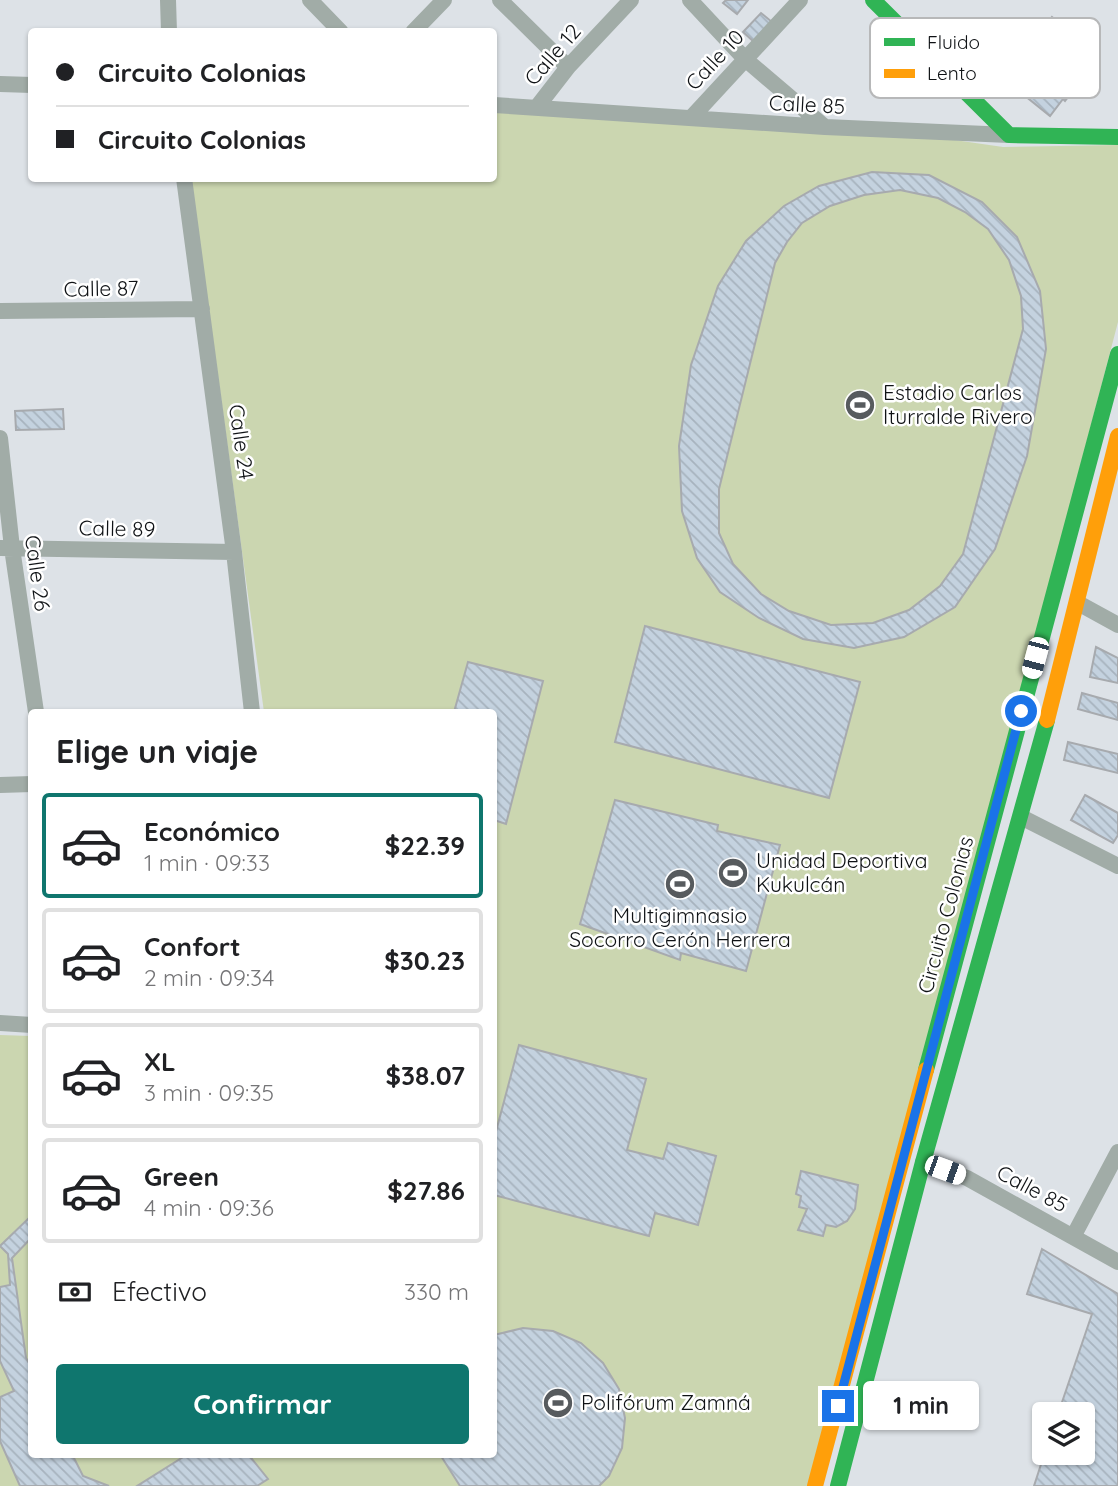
<!DOCTYPE html>
<html lang="es">
<meta charset="utf-8">
<style>
body{margin:0;font-family:Quicksand,sans-serif;background:#f2f2f2;color:#202124;height:100vh;display:flex;flex-direction:column;font-size:26px;white-space:nowrap}
*{box-sizing:border-box;margin:0}
p{font-size:23px;color:#757577}
.icon{flex:none;width:38px;height:38px;fill:none;stroke:currentColor;stroke-width:2;stroke-linecap:round;stroke-linejoin:round}
.map{position:relative;flex:1;overflow:hidden}
.details{position:absolute;left:28px;top:709px;width:469px;height:749px;display:flex;flex-direction:column;background:#fff;border-radius:7px;box-shadow:0 2px 5px #0004}
.details>*{flex:none}
.hud{position:absolute;left:28px;top:28px;width:469px;height:154px;border-radius:7px;box-shadow:0 2px 5px #0004;display:grid;align-content:center;height:154px;padding:0 28px;background:#fff}
.controls{position:absolute;left:1032px;top:1402px;display:grid;gap:14px}
.controls a{display:grid;place-items:center;width:63px;height:63px;border-radius:7px;background:#fff;box-shadow:0 2px 5px #0004;font-size:35px}
.end{position:absolute;width:32px;height:32px;margin:-16px;border:9px solid #1a73e8;background:#fff;box-shadow:0 0 0 4px #fff}
.from{border-radius:50%}
.bubble{position:absolute;height:49px;border-radius:7px;background:#fff;box-shadow:0 2px 5px #0004;font-size:23px;font-weight:800;line-height:49px;text-align:center}
.car{position:absolute;width:21px;height:42px;margin:-21px -10px;border-radius:9px;box-shadow:0 0 5px 2px #0007;background:linear-gradient(#fff 24%,#345 0 40%,#fff 0 76%,#345 0 86%,#fff 0)}
.hud b{display:flex;align-items:center;gap:24px;height:66px;font-size:26px}
.hud b+b{border-top:2px solid #e0e0e0}
.hud i{width:18px;height:18px;background:#202124}
ul{padding:0;list-style:none}
li{display:flex;align-items:center;gap:21px;height:105px;margin:0 14px 10px;padding:0 14px;border:4px solid #e0e0e0;border-radius:7px}
li div{flex:1}
li b{display:block;font-size:26px}
li em{font-style:normal;font-weight:800}
li.active{border-color:#0f766e}
li>.icon{width:63px;height:63px;stroke-width:1.5}
h2{padding:0 28px;font-size:32px;line-height:84px}
.pay{display:flex;align-items:center;gap:18px;height:77px;padding:0 28px;font-size:26px}
.pay p{margin-inline-start:auto}
.cta{display:flex;gap:14px;margin-top:auto;padding:14px 28px}
.cta a{flex:1;height:80px;border-radius:7px;background:#0f766e;color:#fff;font-size:28px;font-weight:800;line-height:80px;text-align:center}
.map>svg:first-child{display:block}
</style>
<div class="map">
<svg width="1118" height="1486" viewBox="0 0 1118 1486">
<defs>
<pattern id="building-back-hatch" width="6" height="6" patternUnits="userSpaceOnUse" patternTransform="scale(1.75)"><rect width="6" height="6" fill="#c4d2df"/><path d="M-1 5l2 2M0 0l6 6M5-1l2 2" fill="none" stroke="#a7b3be"/></pattern>
</defs>
<rect width="100%" height="100%" fill="#dde2e7"/>
<path fill="#cbd6b0" d="M494 109 802 118 1003 147 1118 145V322L813 1486H0V1035L31 1036 32 1454H494V712H264L191 179 494 178Z"/>
<path fill="url(#building-back-hatch)" stroke="#a7aaae" stroke-width="2" fill-rule="evenodd" d="M726 0H748L737 14 723 3Z
M761 13 772 22 754 42 743 32Z
M1052 17 1090 46 1086 51 1097 60 1065 101 1063 99 1050 116 1004 79Z
M872 172 929 175 982 202 1017 237 1040 291 1046 349 1027 456 995 549 955 607 904 637 854 648 803 639 759 618 720 592 697 558 682 511 679 446 691 365 718 286 746 241 784 206 819 186ZM900 190 938 198 965 212 988 229 1009 260 1021 296 1023 329 963 554 940 586 909 610 873 623 831 625 789 611 761 594 733 564 719 533V489L775 263 787 242 802 223 830 206 864 195Z
M63 409 64 429 16 430 15 411Z
M645 626 860 682 829 798 615 742Z
M1096 647 1118 658V683L1090 677Z
M468 662 543 681 506 824 494 820V712H454Z
M1082 693 1118 703V720L1078 709Z
M1068 742 1118 754V773L1064 760Z
M1085 795 1118 813V835L1113 843 1071 820Z
M615 800 718 825 717 831 780 845 746 971 681 953 680 960 580 924Z
M519 1045 646 1079 627 1150 663 1159 668 1143 716 1156 698 1225 655 1213 649 1236 494 1195V1139Z
M801 1171 858 1185 855 1209 847 1221 836 1227 826 1225 823 1236 798 1230 807 1209 799 1207 801 1196 796 1194Z
M32 1215V1237L12 1258 26 1358 32 1368V1454H72L83 1476 109 1486H20L0 1441V1397L14 1391 0 1361V1287L10 1285 8 1254 0 1246Z
M1042 1249 1118 1294V1486H1034L1045 1452H1083V1414H1058L1092 1314 1027 1294Z
M523 1328 553 1331 581 1343 603 1363 619 1389 625 1418 622 1448 609 1476 599 1486H460L441 1456 494 1454V1335Z
M188 1454H248L268 1479 257 1486H137Z"/>
<g fill="none" stroke-linecap="round" stroke-linejoin="round">
<path stroke="#a1aca7" stroke-width="16" d="M168 0 169 32
M310 0 341 32
M500 0 568 67
M690 0 745 59 825 127
M413 32 444 0
M0 84 32 85
M494 105 825 127 1009 135
M537 107 568 67 631 0
M691 118 800 0
M184 178 234 552 252 712
M0 311 202 309
M0 438 12 548 36 712
M0 548 234 552
M1078 603 1118 625
M0 785 32 784
M1021 817 1118 866
M0 1023 32 1025
M923 1162 967 1178 1118 1262
M1074 1235 1118 1152"/>
<path stroke="#30b455" stroke-width="16" d="M873 0 1009 135 1118 137
M926 1070 1118 354
M838 1486 923 1162 1047 720"/>
<path stroke="#ff9f0a" stroke-width="16" d="M1047 720 1118 436
M815 1486 926 1070"/>
</g>
<g fill="none" stroke-linecap="round" stroke-linejoin="round">
<path stroke="#1a73e8" stroke-width="9" d="M838 1406 1021 711"/>
</g>
<defs>
<g id="stadium-disc" transform="scale(1.575)"><circle r="9.5" fill="#575b5e" stroke="#fff"/><path d="M0-5a6.5 5 0 1 0 0 10a6.5 5 0 1 0 0-10ZM-3.5-1.8h7v3.6h-7Z" fill="#fff"/></g>
</defs>
<g fill-rule="evenodd">
<use href="#stadium-disc" x="860" y="405"/>
<use href="#stadium-disc" x="733" y="873"/>
<use href="#stadium-disc" x="680" y="884"/>
<use href="#stadium-disc" x="558" y="1403"/>
</g>
<g text-anchor="middle" stroke-width="5" stroke-linejoin="round" paint-order="stroke">
<g font-size="21" fill="#0f1215" stroke="#fff">
<text transform="translate(553 55) rotate(-49)" y="7">Calle 12</text>
<text transform="translate(715 60) rotate(-47)" y="7">Calle 10</text>
<text transform="translate(807 105) rotate(3)" y="7">Calle 85</text>
<text transform="translate(101 289) rotate(-1)" y="7">Calle 87</text>
<text transform="translate(241 442) rotate(82)" y="7">Calle 24</text>
<text transform="translate(117 529) rotate(1)" y="7">Calle 89</text>
<text transform="translate(37 573) rotate(82)" y="7">Calle 26</text>
<text transform="translate(946 915) rotate(-75)" y="7">Circuito Colonias</text>
<text transform="translate(1032 1189) rotate(28)" y="7">Calle 85</text>
</g>
<g font-size="21" fill="#0f1215" stroke="#fff" text-anchor="start">
<text x="883" y="400">Estadio Carlos<tspan x="883" dy="24">Iturralde Rivero</tspan></text>
<text x="756" y="868">Unidad Deportiva<tspan x="756" dy="24">Kukulcán</tspan></text>
<text x="680" y="923" text-anchor="middle">Multigimnasio<tspan x="680" dy="24">Socorro Cerón Herrera</tspan></text>
<text x="581" y="1410">Polifórum Zamná</text>
</g>
</g>
<rect x="870" y="18" width="230" height="80" rx="10" fill="#fff" stroke="#b7b8b9" stroke-width="2"/>
<rect x="884" y="38" width="31" height="8" fill="#30b455"/>
<rect x="884" y="69" width="31" height="9" fill="#ff9f0a"/>
<g font-size="19" fill="#0f1215">
<text x="927" y="49">Fluido</text>
<text x="927" y="80">Lento</text>
</g>
</svg>
<div class="controls">
<a><svg class="icon" aria-label="layers" viewBox="0 0 24 24"><path d="M12 4l9 5-9 5-9-5zM3 14l9 5 9-5"/></svg></a>
</div>
<i class="end from" style="left:1021px;top:711px"></i>
<i class="end" style="left:838px;top:1406px"></i>
<div class="bubble" style="left:863px;top:1381px;width:116px">1 min</div>
<i class="car" style="left:1035px;top:658px;rotate:195deg"></i>
<i class="car" style="left:945px;top:1170px;rotate:110deg"></i>
<div class="hud">
<b><i class="from"></i>Circuito Colonias</b>
<b><i></i>Circuito Colonias</b>
</div>
<section class="details">
<h2>Elige un viaje</h2>
<ul>
<li class="active"><svg class="icon" aria-label="car" viewBox="0 0 24 24"><path d="M5 17H2v-5l4-1 3-4h7l3 4 3 1v5h-3M9 17h6M6 11h13"/><circle cx="7" cy="17" r="2"/><circle cx="17" cy="17" r="2"/></svg><div><b>Económico</b><p>1 min · 09:33</p></div><em>$22.39</em></li>
<li><svg class="icon" aria-label="car" viewBox="0 0 24 24"><path d="M5 17H2v-5l4-1 3-4h7l3 4 3 1v5h-3M9 17h6M6 11h13"/><circle cx="7" cy="17" r="2"/><circle cx="17" cy="17" r="2"/></svg><div><b>Confort</b><p>2 min · 09:34</p></div><em>$30.23</em></li>
<li><svg class="icon" aria-label="car" viewBox="0 0 24 24"><path d="M5 17H2v-5l4-1 3-4h7l3 4 3 1v5h-3M9 17h6M6 11h13"/><circle cx="7" cy="17" r="2"/><circle cx="17" cy="17" r="2"/></svg><div><b>XL</b><p>3 min · 09:35</p></div><em>$38.07</em></li>
<li><svg class="icon" aria-label="car" viewBox="0 0 24 24"><path d="M5 17H2v-5l4-1 3-4h7l3 4 3 1v5h-3M9 17h6M6 11h13"/><circle cx="7" cy="17" r="2"/><circle cx="17" cy="17" r="2"/></svg><div><b>Green</b><p>4 min · 09:36</p></div><em>$27.86</em></li>
</ul>
<div class="pay"><svg class="icon" aria-label="cash" viewBox="0 0 24 24"><path d="M3 7h18v10H3z"/><circle cx="12" cy="12" r="2"/></svg>Efectivo<p>330 m</p></div>
<div class="cta"><a>Confirmar</a></div>
</section>
</div>
